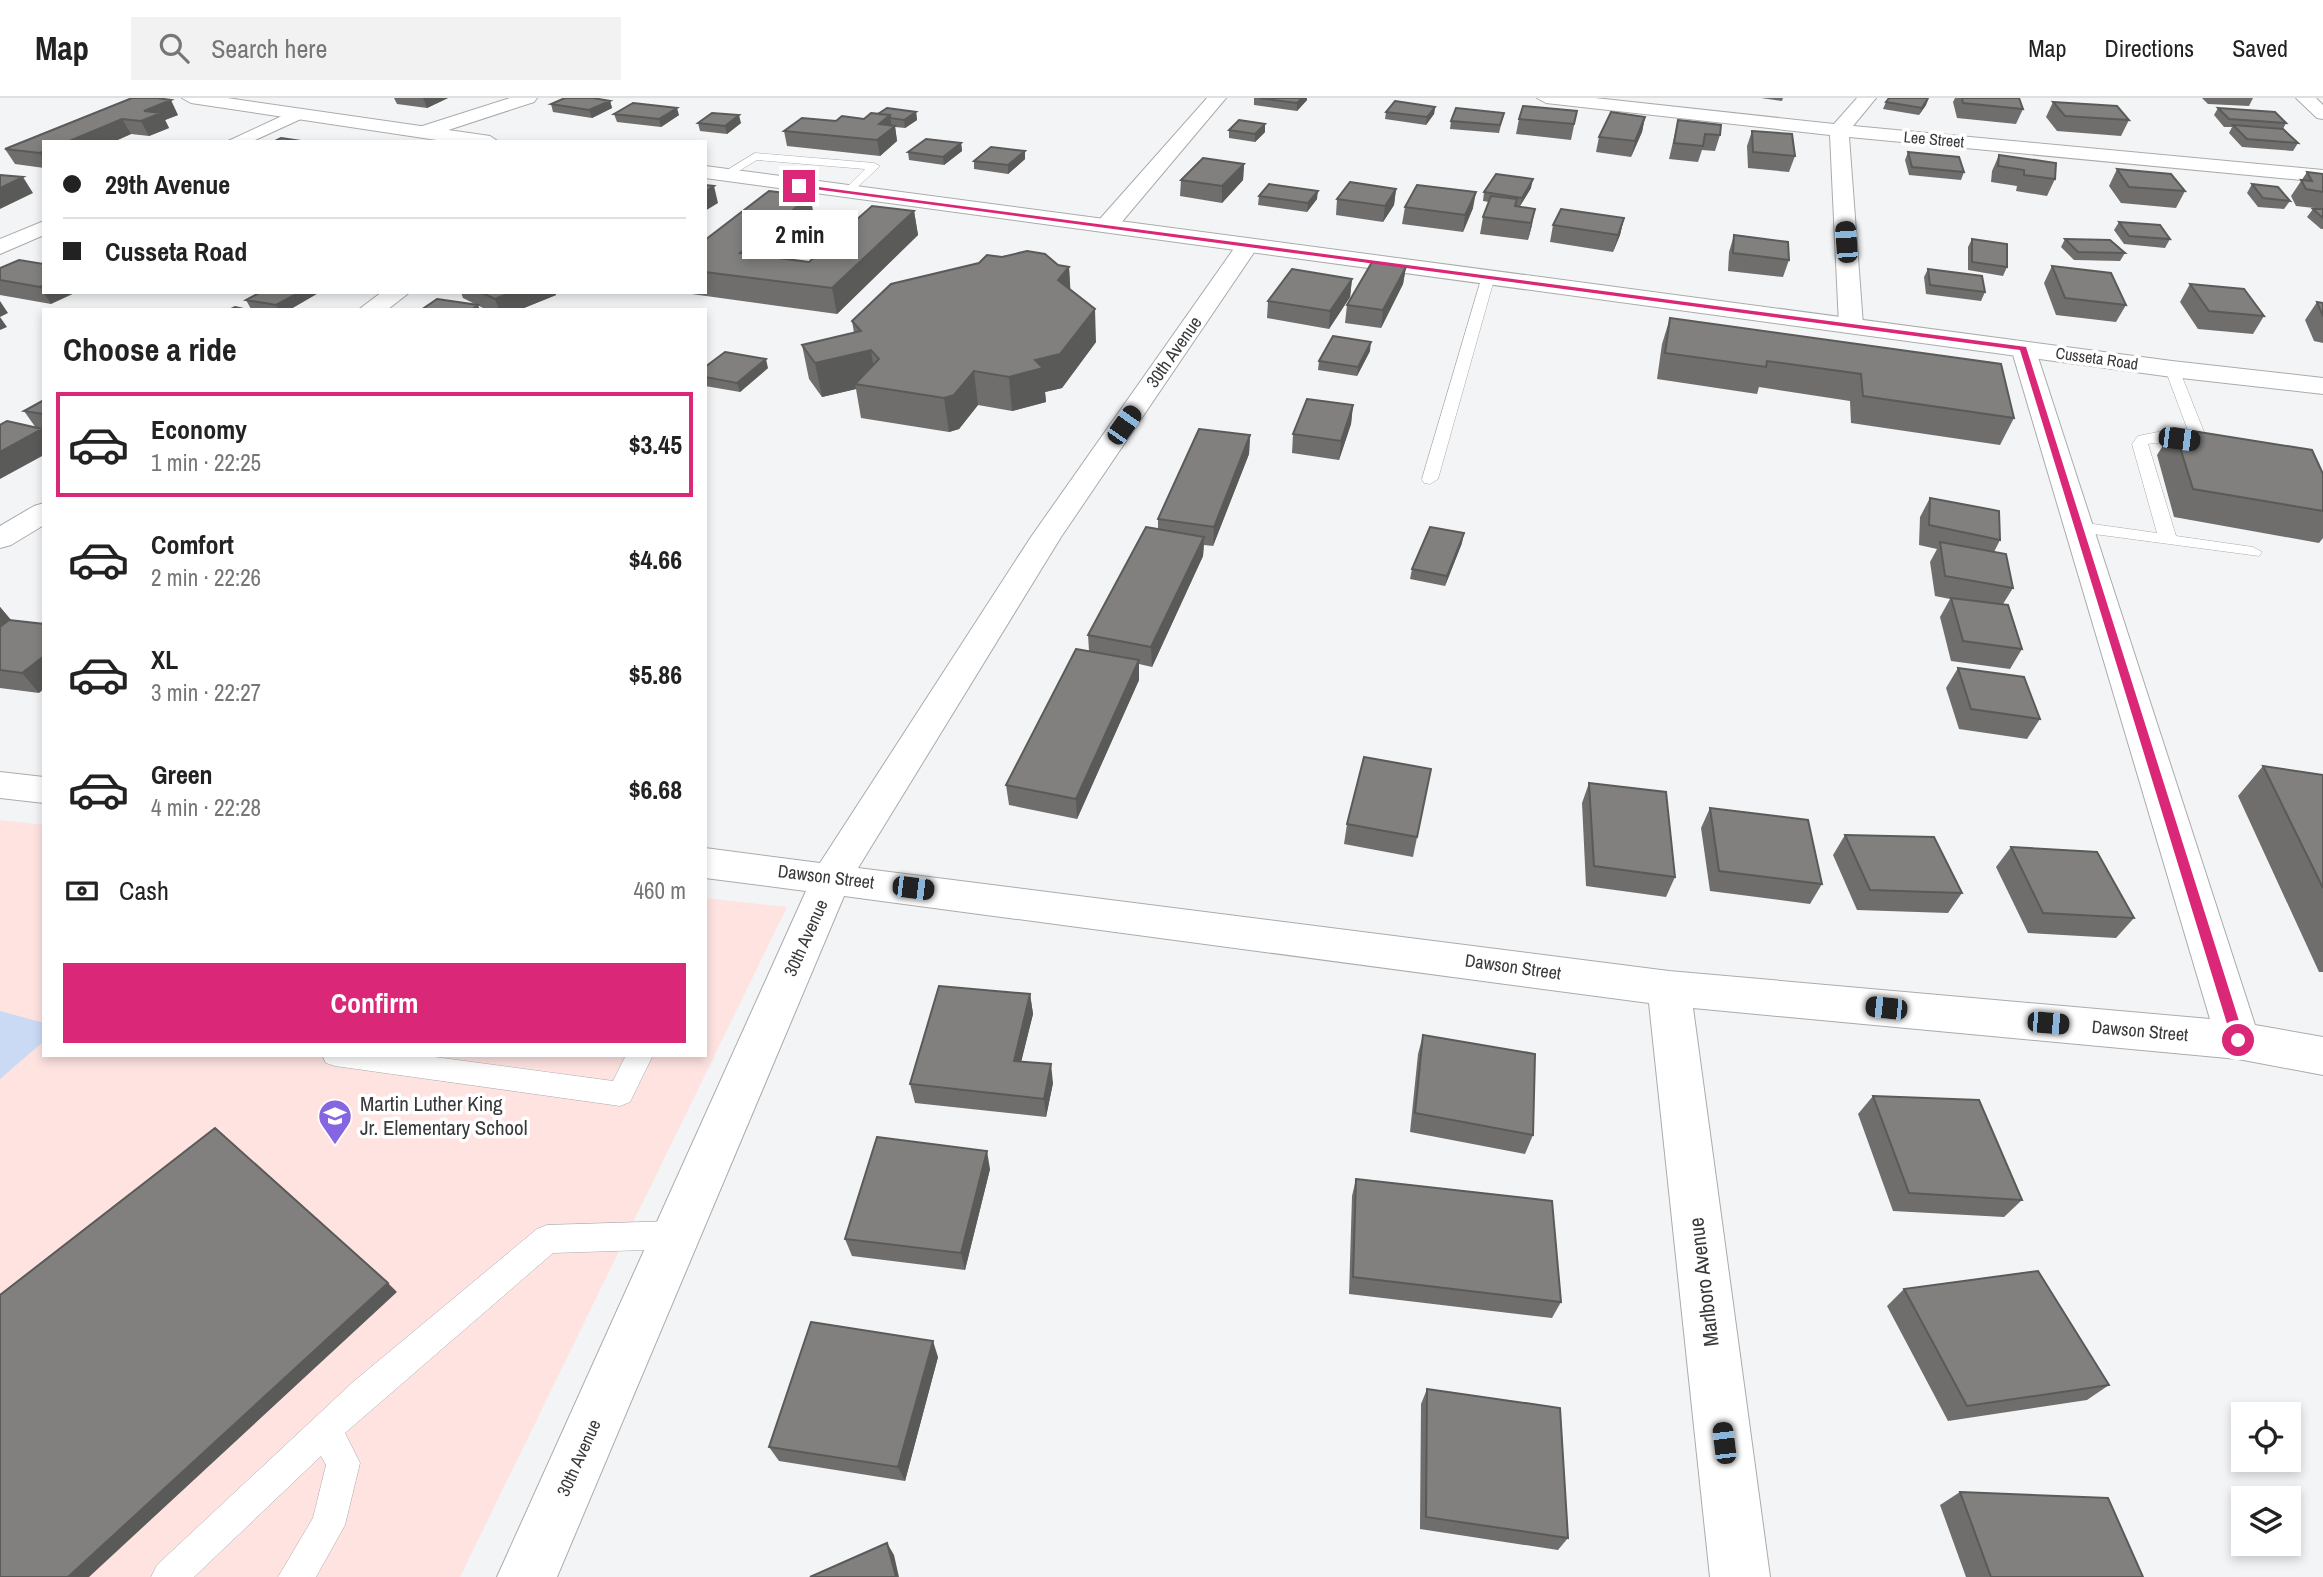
<!DOCTYPE html>
<meta charset="utf-8">
<style>
body{margin:0;font-family:"Archivo Narrow",sans-serif;background:#f2f2f2;color:#222;height:100vh;display:flex;flex-direction:column;font-size:26px;white-space:nowrap}
*{box-sizing:border-box;margin:0}
p{font-size:23px;color:#767676}
.icon{flex:none;width:38px;height:38px;fill:none;stroke:currentColor;stroke-width:2;stroke-linecap:round;stroke-linejoin:round}
.map{position:relative;flex:1;overflow:hidden}
.details{position:absolute;left:42px;top:210px;width:665px;height:749px;display:flex;flex-direction:column;background:#fff;border-radius:0px;box-shadow:0 4px 10px #0003}
.details>*{flex:none}
.guide{position:absolute;left:42px;top:42px;width:665px;height:154px;border-radius:0px;box-shadow:0 4px 10px #0003;display:grid;align-content:center;height:154px;padding:0 21px;background:#fff}
.buttons{position:absolute;left:2231px;top:1304px;display:grid;gap:14px}
.buttons a{display:grid;place-items:center;width:70px;height:70px;border-radius:0px;background:#fff;box-shadow:0 4px 10px #0003;font-size:35px}
.end{position:absolute;width:32px;height:32px;margin:-16px;border:9px solid #db2777;background:#fff;box-shadow:0 0 0 4px #fff}
.from{border-radius:50%}
.bubble{position:absolute;height:49px;border-radius:0px;background:#fff;box-shadow:0 4px 10px #0003;font-size:23px;font-weight:700;line-height:49px;text-align:center}
.car{position:absolute;width:21px;height:42px;margin:-21px -10px;border-radius:9px;box-shadow:0 0 5px 2px #0007;background:linear-gradient(#222 24%,#8ab4d8 0 40%,#222 0 76%,#8ab4d8 0 86%,#222 0)}
.guide b{display:flex;align-items:center;gap:24px;height:66px;font-size:26px}
.guide b+b{border-top:2px solid #e0e0e0}
.guide i{width:18px;height:18px;background:#222}
ul{padding:0;list-style:none}
li{display:flex;align-items:center;gap:21px;height:105px;margin:0 14px 10px;padding:0 7px;border:4px solid transparent;border-radius:0px}
li div{flex:1}
li b{display:block;font-size:26px}
li em{font-style:normal;font-weight:700}
li.on{border-color:#db2777}
li>.icon{width:63px;height:63px;stroke-width:1.5}
h2{padding:0 21px;font-size:32px;line-height:84px}
.pay{display:flex;align-items:center;gap:18px;height:77px;padding:0 21px;font-size:26px}
.pay p{margin-inline-start:auto}
.cta{display:flex;gap:14px;margin-top:auto;padding:14px 21px}
.cta a{flex:1;height:80px;border-radius:0px;background:#db2777;color:#fff;font-size:28px;font-weight:700;line-height:80px;text-align:center}
header{display:flex;align-items:center;gap:42px;box-sizing:border-box;height:98px;padding:0 35px;background:#fff;border-bottom:2px solid #e0e0e0}
header strong{font-size:33px}
nav{display:flex;gap:38px;margin-inline-start:auto;font-size:24px}
.search{width:490px;height:63px;background:#f2f2f2;display:flex;align-items:center;gap:18px;box-sizing:border-box;padding:0 24px;border-radius:0px;color:#767676;font-size:26px}
.map>svg:first-child{display:block}
</style>
<header>
<strong>Map</strong>
<div class="search"><svg class="icon" aria-label="search" viewBox="0 0 24 24"><circle cx="10" cy="10" r="6"/><path d="M15 15l6 6"/></svg>Search here</div>
<nav><a>Map</a><a>Directions</a><a>Saved</a></nav>
</header>
<div class="map">
<svg width="2323" height="1479" viewBox="0 0 2323 1479">
<rect width="100%" height="100%" fill="#f3f4f6"/>
<path fill="#fee3e1" d="M0 722 44 727V957H705V800L787 809 460 1479H0Z"/>
<path fill="#cbdaf4" d="M0 913 44 925V943L0 981Z"/>
<g fill="none" stroke-linecap="round" stroke-linejoin="round">
<g stroke="#aaabad" stroke-width="1">
<path id="service" d="M755 55 874 65 880 68 847 99 841 95 865 71 757 62 729 79 719 77Z
M1483 175 1495 178 1438 381 1430 386 1424 385 1422 381Z
M2172 267 2179 271 2208 344C2194 356 2166 341 2148 346L2176 438 2253 449 2262 454 2259 458 2079 434 2070 429 2079 424 2157 435 2132 346 2138 338 2158 334 2190 338 2165 271Z
M322 957H420L613 983 626 957H653L630 1004 620 1008 335 968 326 965Z
M676 1123 686 1127 691 1137 686 1147 676 1151 553 1155 345 1335 360 1365 345 1427 316 1479H278L313 1420 326 1367 321 1358 194 1479H151L157 1467 353 1284 537 1131 547 1127Z"/>
</g>
<g stroke="#aaabad" stroke-width="2">
<path id="minor" d="M510 0H537L534 4 430 38H416L414 34 416 30Z
M1207 0H1226L1115 132H1099L1096 127 1099 122Z
M1537 0H1595L1834 26 1857 0H1876L1853 28 2323 72V84L1849 39 1863 227 1860 232H1842L1839 227 1830 37 1546 5Z
M2296 0H2316L2323 7V21L2317 20Z
M297 11 303 12 306 16 303 20 251 44H226Z
M44 123V137L0 156V141Z
M1248 140 1259 147 1061 439 858 770 1669 873 2210 921 2011 250 2014 245H2032L2035 250 2255 927 2323 939V977L2238 961 1693 910 1770 1479H1710L1649 905 844 798 557 1479H497L806 793 705 780V750L820 765 1031 439 1240 142Z
M382 194H410L387 212H358Z
M44 405V427L11 447 0 450V428L34 408Z
M0 674 44 679V705L0 700Z"/>
</g>
<g stroke="#aaabad" stroke-width="2">
<path id="tertiary" d="M182 0H227L490 38 499 44H450L191 5Z
M705 68 2172 263 2323 280V296L2172 279 705 80Z"/>
</g>
<use href="#service" fill="#fff" fill-rule="evenodd"/>
<use href="#minor" fill="#fff" fill-rule="evenodd"/>
<use href="#tertiary" fill="#fff" fill-rule="evenodd"/>
</g>
<path fill="#6f6e6d" d="M132 0 178 17 165 22 169 30 149 38 131 36 113 44H44V70L15 66 5 51Z
M394 0H448L427 10 397 6Z
M1254 0H1307V2L1297 13 1254 7Z
M1761 0H1783L1782 3Z
M1955 0H2019L2023 11 2016 26 1957 20 1953 4Z
M2202 0H2253L2249 8 2208 6Z
M610 3 612 10 592 20 553 14 551 6Z
M1886 4 1926 7 1919 17 1883 11Z
M2053 4 2129 22 2121 38 2057 33 2046 19Z
M1435 9 1434 16 1426 27 1385 21 1386 14Z
M2218 10 2286 25 2283 31 2298 45 2293 53 2242 49 2229 35 2232 29H2224L2214 17Z
M1577 13 1571 42 1516 36 1519 21Z
M916 14 917 22 905 30 895 29 897 43 880 58 787 48 784 33 864 21 878 16Z
M1504 15 1499 35 1450 31 1451 23Z
M614 16 679 17 661 29 617 24Z
M1645 19 1642 34 1631 59 1596 54 1599 39Z
M1678 22 1720 37 1715 53 1702 52 1698 64 1669 61Z
M698 25H741L727 36 700 33Z
M1265 26V34L1255 44 1229 40V32Z
M1752 33 1795 58 1789 74 1748 70 1747 48Z
M961 45 962 53 944 67 909 62 908 54Z
M1908 54 1964 74 1961 82 1909 77 1905 62Z
M1999 57 2055 81 2047 98 2016 93 2017 88 1991 84 1992 73Z
M1025 61 1008 76 974 71V63Z
M1244 66 1243 82 1222 105 1180 98 1181 82Z
M2117 71 2185 93 2176 110 2121 105 2109 88Z
M2307 74 2323 76V111L2296 108 2291 98Z
M2252 86 2290 103 2284 111 2258 109 2247 95Z
M1531 90 1520 108H1516L1532 127 1528 142 1480 136 1483 119 1489 104 1483 103 1484 94Z
M1396 91 1394 107 1383 124 1336 117 1337 101Z
M1259 98 1317 101 1307 114 1258 107Z
M1405 109 1473 110 1463 134 1402 126Z
M2313 111H2323V131H2321L2307 119Z
M914 113 918 137 837 216 677 194H705V142L815 122 771 159 809 164Z
M1624 120 1620 137 1613 154 1550 144 1553 127Z
M2119 124 2170 141 2165 150 2124 146 2114 132Z
M1734 137 1789 162 1783 179 1728 173 1729 154Z
M1972 141 2007 169 2003 178 1968 172V149Z
M2065 141 2125 155 2120 163 2074 162 2061 149Z
M44 166 51 206 0 197V170Z
M1058 167 1069 169 1070 192 1096 244 1062 290 1045 294 1046 304 1012 313 978 307 959 331 949 334 861 320 856 291 822 299 809 281 802 247 854 235 852 223Z
M2052 168 2126 207 2116 224 2056 217 2044 185Z
M1406 169 1403 186 1381 230 1345 225 1347 207Z
M1928 171 1985 194 1981 203 1926 196 1924 179Z
M1352 181 1350 199 1329 231 1267 220 1268 203Z
M2190 186 2264 218 2253 236 2198 231 2180 204Z
M320 194 289 212 251 211 246 202Z
M461 194H556V197L519 212H487L463 200Z
M2317 204 2323 205V245L2314 243 2305 222Z
M1670 220 2014 320 2000 347 1851 325 1850 303 1759 289 1757 296 1657 281 1662 246Z
M1370 253 1357 278 1318 272 1319 263Z
M705 269 768 270 740 294 705 288Z
M44 302 43 333 44 357 36 330 24 313Z
M1353 307 1351 326 1339 362 1292 355 1293 336Z
M2174 330 2323 376V440L2319 445 2174 419 2157 357Z
M1250 337 1249 356 1213 448 1204 447 1203 458 1152 569 1139 566V582L1077 721 1009 707 1006 687 1089 553 1088 537 1158 431V421Z
M1930 400 2000 442 1994 454 2013 490 2003 506 2022 551 2010 571 1951 563 1940 519 1950 501 1935 498 1930 464 1937 451 1919 447 1920 419Z
M1462 445 1445 488 1410 481 1412 471Z
M0 509 11 522 39 595 0 590Z
M1958 570 2040 621 2027 641 1959 631 1946 590Z
M2263 668 2323 677V874H2319L2238 698Z
M1431 671 1413 759 1344 746 1347 726Z
M1589 685 1675 779 1666 799 1586 788 1582 705Z
M1710 710 1822 786 1810 806 1710 793 1701 730Z
M1845 737 1962 795 1948 815 1857 812 1833 757Z
M2011 749 2134 820 2116 840 2028 835 1996 769Z
M1030 896 1033 916 1021 963 1053 985 1046 1019 915 1005 910 986Z
M1423 937 1533 1037 1525 1056 1410 1034 1418 956Z
M1873 998 2022 1102 2004 1119 1893 1113 1858 1016Z
M990 1071 965 1172 852 1158 845 1141Z
M1356 1081 1561 1204 1552 1220 1349 1196 1352 1098Z
M1904 1191 2109 1287 2087 1302 1948 1323 1887 1208Z
M938 1259 905 1383 779 1363 769 1349Z
M1427 1291 1568 1440 1558 1452 1420 1431 1421 1306Z
M1960 1394 2143 1479H1966L1940 1407Z"/>
<path fill="#5a5a59" d="M423 0H448L427 10Z
M1302 0H1307V2L1297 13V5Z
M1929 0 1926 7 1919 17 1922 10Z
M171 2 178 17 165 22 169 30 149 38 141 23 144 13Z
M610 3 612 10 592 20 589 12Z
M1435 9 1434 16 1426 27 1427 19Z
M677 10 679 17 661 29 659 21Z
M916 14 917 22 905 30 904 22Z
M739 17 741 25 727 36 725 28Z
M890 17 892 30 895 28 897 43 880 58 877 42 879 26Z
M1645 19 1642 34 1631 59 1635 43Z
M122 21 131 36 113 44H67Z
M1265 26V34L1255 44V36Z
M961 45 962 53 944 67 943 59Z
M44 53V62L40 55Z
M1025 53V61L1008 76V67Z
M1244 66 1243 82 1222 105V88Z
M23 79 33 95 0 111V90Z
M1533 81 1531 90 1520 108 1522 100Z
M714 88 718 105 705 113V94Z
M1396 91 1394 107 1383 124 1385 108Z
M1318 93 1317 101 1307 114 1308 105Z
M1476 94 1473 110 1463 134 1465 117Z
M810 98 815 122 746 180 740 155Z
M1535 111 1532 127 1528 142 1531 125Z
M914 113 918 137 837 216 832 190Z
M1624 120 1620 137 1613 154 1618 137Z
M1069 169 1071 201 1058 182Z
M1406 169 1403 186 1381 230 1383 212Z
M1352 181 1350 199 1329 231 1330 213Z
M44 187V194H77L51 206 40 189Z
M300 194H320L289 212H278L276 207Z
M512 194H556V197L519 212H499L495 201Z
M0 203 8 215 0 219 7 229 0 232Z
M478 207 480 212H471Z
M1095 211 1096 244 1062 290 1045 294 1046 304 1012 313 1009 279 1035 262Z
M1371 244 1370 253 1357 278 1358 269Z
M871 252 876 285 855 286 856 291 822 299 815 265Z
M766 261 768 270 740 294 737 285Z
M974 273 978 307 959 331 949 334 944 300Z
M1353 307 1351 326 1339 362 1341 343Z
M42 331 44 333V357L0 381V354Z
M1250 337 1249 356 1213 448 1214 429Z
M1464 435 1462 445 1445 488 1447 478Z
M1204 439 1203 458 1152 569 1151 549Z
M0 509 16 528 0 538Z
M44 558V591L39 595 22 575Z
M1139 562V582L1077 721 1076 701Z
M1030 896 1033 916 1017 981 1014 963Z
M1051 966 1053 985 1046 1019 1044 1001Z
M987 1053 990 1071 965 1172 961 1155Z
M388 1185 397 1194 89 1479H68Z
M933 1243 938 1259 905 1383 898 1369Z
M887 1445 894 1457 899 1479H896Z"/>
<path fill="#81807f" stroke="#5a5a59" stroke-width="2" d="M132 0H157L171 2 144 13 161 15 141 23 122 21 67 44H44V53L40 55 5 51Z
M565 0H593L610 3 589 12 551 6Z
M1259 0H1302L1297 5Z
M1889 0H1928L1922 10 1886 4Z
M1962 0H2019L2023 11 1963 5Z
M1395 3 1435 9 1427 19 1386 14Z
M2053 4 2117 8 2129 22 2065 18Z
M633 5 677 10 659 21 614 16Z
M1523 8 1577 13 1574 26 1519 21Z
M887 10 916 14 904 22 890 20V17L878 16Z
M1456 10 1504 15 1500 27 1451 23Z
M2218 10 2275 14 2286 25 2229 21Z
M1611 14 1645 19 1635 43 1599 39Z
M712 15 739 17 725 28 698 25Z
M871 15 890 17 879 26 895 28 877 42 784 33 802 20 836 23 842 18 864 21Z
M1239 22 1265 26 1255 36 1229 32Z
M1678 22 1721 27 1720 37 1705 36 1703 48 1674 45Z
M2233 27 2283 31 2298 45 2247 41Z
M1752 33 1792 36 1795 58 1753 54Z
M281 40 308 44H273Z
M926 41 961 45 943 59 908 54Z
M991 49 1025 53 1008 67 974 63Z
M1908 54 1959 59 1964 74 1912 69Z
M1999 57 2056 65 2055 81 2024 77V72L1998 68Z
M1203 60 1244 66 1222 88 1181 82Z
M2117 71 2171 76 2185 93 2129 89Z
M2307 74 2323 76V94L2306 91 2301 82 2312 83Z
M1496 76 1533 81 1522 100 1484 94Z
M0 77 23 79 0 90Z
M1350 84 1396 91 1385 108 1337 101Z
M1269 86 1318 93 1308 105 1259 98Z
M2252 86 2278 89 2290 103 2263 100Z
M705 87 714 88 705 94Z
M1417 87 1476 94 1465 117 1405 109Z
M769 93 810 98 740 155 809 164 872 108 914 113 832 190 705 174V142Z
M1491 98 1517 101 1515 108 1535 111 1531 125 1483 119Z
M1561 111 1624 120 1618 137 1553 127Z
M2313 111H2323V120Z
M2119 124 2160 127 2170 141 2129 138Z
M1734 137 1788 144 1789 162 1733 155Z
M1972 141 2007 146V169L1972 164Z
M2065 141 2110 142 2125 155 2078 154Z
M1027 153 1045 156 1058 167 1069 169 1058 182 1095 211 1060 256 1035 262 1043 270 1009 279 974 273 954 297 944 300 855 286 879 261 871 252 815 265 802 247 861 233 852 223 891 186 979 165 987 157 1002 159Z
M19 162 44 166V187L40 189 0 182V170Z
M1372 164 1406 169 1383 212 1347 207Z
M2052 168 2111 175 2126 207 2065 200Z
M1292 171 1352 181 1330 213 1268 203Z
M1928 171 1982 178 1985 194 1930 187Z
M2190 186 2244 191 2264 218 2209 213Z
M261 194H300L276 207 246 202Z
M480 194H512L495 201Z
M437 201 478 207 471 212H421Z
M2317 204 2323 205V218Z
M235 209 248 212H229Z
M1670 220 2001 266 2014 320 1863 298 1861 276 1767 263 1766 269 1665 255Z
M1333 238 1371 244 1358 269 1319 263Z
M725 254 766 261 737 285 705 279V269Z
M1307 301 1353 307 1341 343 1293 336Z
M44 302V316L24 313Z
M7 323 42 331 0 354V327Z
M2174 330 2312 352 2323 376V413L2193 391Z
M1199 331 1250 337 1214 429 1158 421Z
M1930 400 1999 413 2000 442 1929 427Z
M1146 429 1204 439 1151 549 1088 537Z
M1430 429 1464 435 1447 478 1412 471Z
M1940 444 2006 456 2013 490 1945 478Z
M1951 500 2008 507 2022 551 1963 543Z
M9 522 44 526V558L22 575 0 572V529Z
M1076 551 1139 562 1076 701 1006 687Z
M1958 570 2024 579 2040 621 1971 611Z
M1364 659 1431 671 1417 739 1347 726Z
M2263 668 2323 677V790Z
M1589 685 1666 694 1675 779 1594 768Z
M1710 710 1808 722 1822 786 1719 773Z
M1845 737 1934 739 1962 795 1870 792Z
M2011 749 2097 754 2134 820 2043 815Z
M939 888 1030 896 1014 963 1051 966 1044 1001 910 986Z
M1423 937 1535 956 1533 1037 1415 1015Z
M1873 998 1979 1002 2022 1102 1909 1095Z
M215 1030 388 1185 68 1479H0V1197Z
M877 1039 987 1053 961 1155 845 1141Z
M1356 1081 1552 1103 1561 1204 1353 1179Z
M2038 1173 2109 1287 1967 1308 1904 1191Z
M811 1224 933 1243 898 1369 769 1349Z
M1427 1291 1560 1310 1568 1440 1426 1419Z
M1960 1394 2108 1400 2143 1479H1991Z
M887 1445 896 1479H810Z"/>
<path fill="#db2777" d="M796 86 2026 249 2245 942 2243 946H2234L2232 942 2020 252 799 89Z"/>
<defs>
<g id="school-pin" transform="scale(1.75)"><path d="M0 17L-7.5 6A9.5 9.5 0 1 1 7.5 6Z" fill="#8565e0" stroke="#fff"/><path d="M0-5L7-2L0 1L-7-2ZM-4 1L0 2.5L4 1V4Q0 6-4 4Z" fill="#fff"/></g>
</defs>
<g fill-rule="evenodd">
<use href="#school-pin" x="335" y="1018"/>
</g>
<g text-anchor="middle" stroke-width="7" stroke-linejoin="round" paint-order="stroke">
<g font-size="16" fill="#38393a" stroke="#fff">
<text transform="translate(1934 41) rotate(5)" y="6">Lee Street</text>
<text transform="translate(2097 260) rotate(8)" y="6">Cusseta Road</text>
</g>
<g font-size="18" fill="#38393a" stroke="#fff">
<text transform="translate(1174 254) rotate(-55)" y="6">30th Avenue</text>
<text transform="translate(826 779) rotate(7)" y="6">Dawson Street</text>
<text transform="translate(806 840) rotate(-66)" y="6">30th Avenue</text>
<text transform="translate(1513 869) rotate(8)" y="6">Dawson Street</text>
<text transform="translate(2140 933) rotate(5)" y="6">Dawson Street</text>
<text transform="translate(579 1360) rotate(-66)" y="6">30th Avenue</text>
</g>
<g font-size="21" fill="#38393a" stroke="#fff" text-anchor="start">
<text x="360" y="1013">Martin Luther King<tspan x="360" dy="24">Jr. Elementary School</tspan></text>
</g>
<g font-size="21" fill="#38393a" stroke="#fff">
<text transform="translate(1704 1184) rotate(-97)" y="7">Marlboro Avenue</text>
</g>
</g>
</svg>
<div class="buttons">
<a><svg class="icon" aria-label="locate" viewBox="0 0 24 24"><circle cx="12" cy="12" r="6"/><path d="M12 2v4M12 18v4M2 12h4M18 12h4"/></svg></a>
<a><svg class="icon" aria-label="layers" viewBox="0 0 24 24"><path d="M12 4l9 5-9 5-9-5zM3 14l9 5 9-5"/></svg></a>
</div>
<i class="end from" style="left:2238px;top:942px"></i>
<i class="end" style="left:799px;top:88px"></i>
<div class="bubble" style="left:742px;top:112px;width:116px">2 min</div>
<i class="car" style="left:1846px;top:144px;rotate:356deg"></i>
<i class="car" style="left:1124px;top:327px;rotate:35deg"></i>
<i class="car" style="left:2179px;top:341px;rotate:97deg"></i>
<i class="car" style="left:913px;top:790px;rotate:97deg"></i>
<i class="car" style="left:1886px;top:910px;rotate:276deg"></i>
<i class="car" style="left:2048px;top:925px;rotate:95deg"></i>
<i class="car" style="left:1724px;top:1345px;rotate:353deg"></i>
<div class="guide">
<b><i class="from"></i>29th Avenue</b>
<b><i></i>Cusseta Road</b>
</div>
<section class="details">
<h2>Choose a ride</h2>
<ul>
<li class="on"><svg class="icon" aria-label="car" viewBox="0 0 24 24"><path d="M5 17H2v-5l4-1 3-4h7l3 4 3 1v5h-3M9 17h6M6 11h13"/><circle cx="7" cy="17" r="2"/><circle cx="17" cy="17" r="2"/></svg><div><b>Economy</b><p>1 min · 22:25</p></div><em>$3.45</em></li>
<li><svg class="icon" aria-label="car" viewBox="0 0 24 24"><path d="M5 17H2v-5l4-1 3-4h7l3 4 3 1v5h-3M9 17h6M6 11h13"/><circle cx="7" cy="17" r="2"/><circle cx="17" cy="17" r="2"/></svg><div><b>Comfort</b><p>2 min · 22:26</p></div><em>$4.66</em></li>
<li><svg class="icon" aria-label="car" viewBox="0 0 24 24"><path d="M5 17H2v-5l4-1 3-4h7l3 4 3 1v5h-3M9 17h6M6 11h13"/><circle cx="7" cy="17" r="2"/><circle cx="17" cy="17" r="2"/></svg><div><b>XL</b><p>3 min · 22:27</p></div><em>$5.86</em></li>
<li><svg class="icon" aria-label="car" viewBox="0 0 24 24"><path d="M5 17H2v-5l4-1 3-4h7l3 4 3 1v5h-3M9 17h6M6 11h13"/><circle cx="7" cy="17" r="2"/><circle cx="17" cy="17" r="2"/></svg><div><b>Green</b><p>4 min · 22:28</p></div><em>$6.68</em></li>
</ul>
<div class="pay"><svg class="icon" aria-label="cash" viewBox="0 0 24 24"><path d="M3 7h18v10H3z"/><circle cx="12" cy="12" r="2"/></svg>Cash<p>460 m</p></div>
<div class="cta"><a>Confirm</a></div>
</section>
</div>
